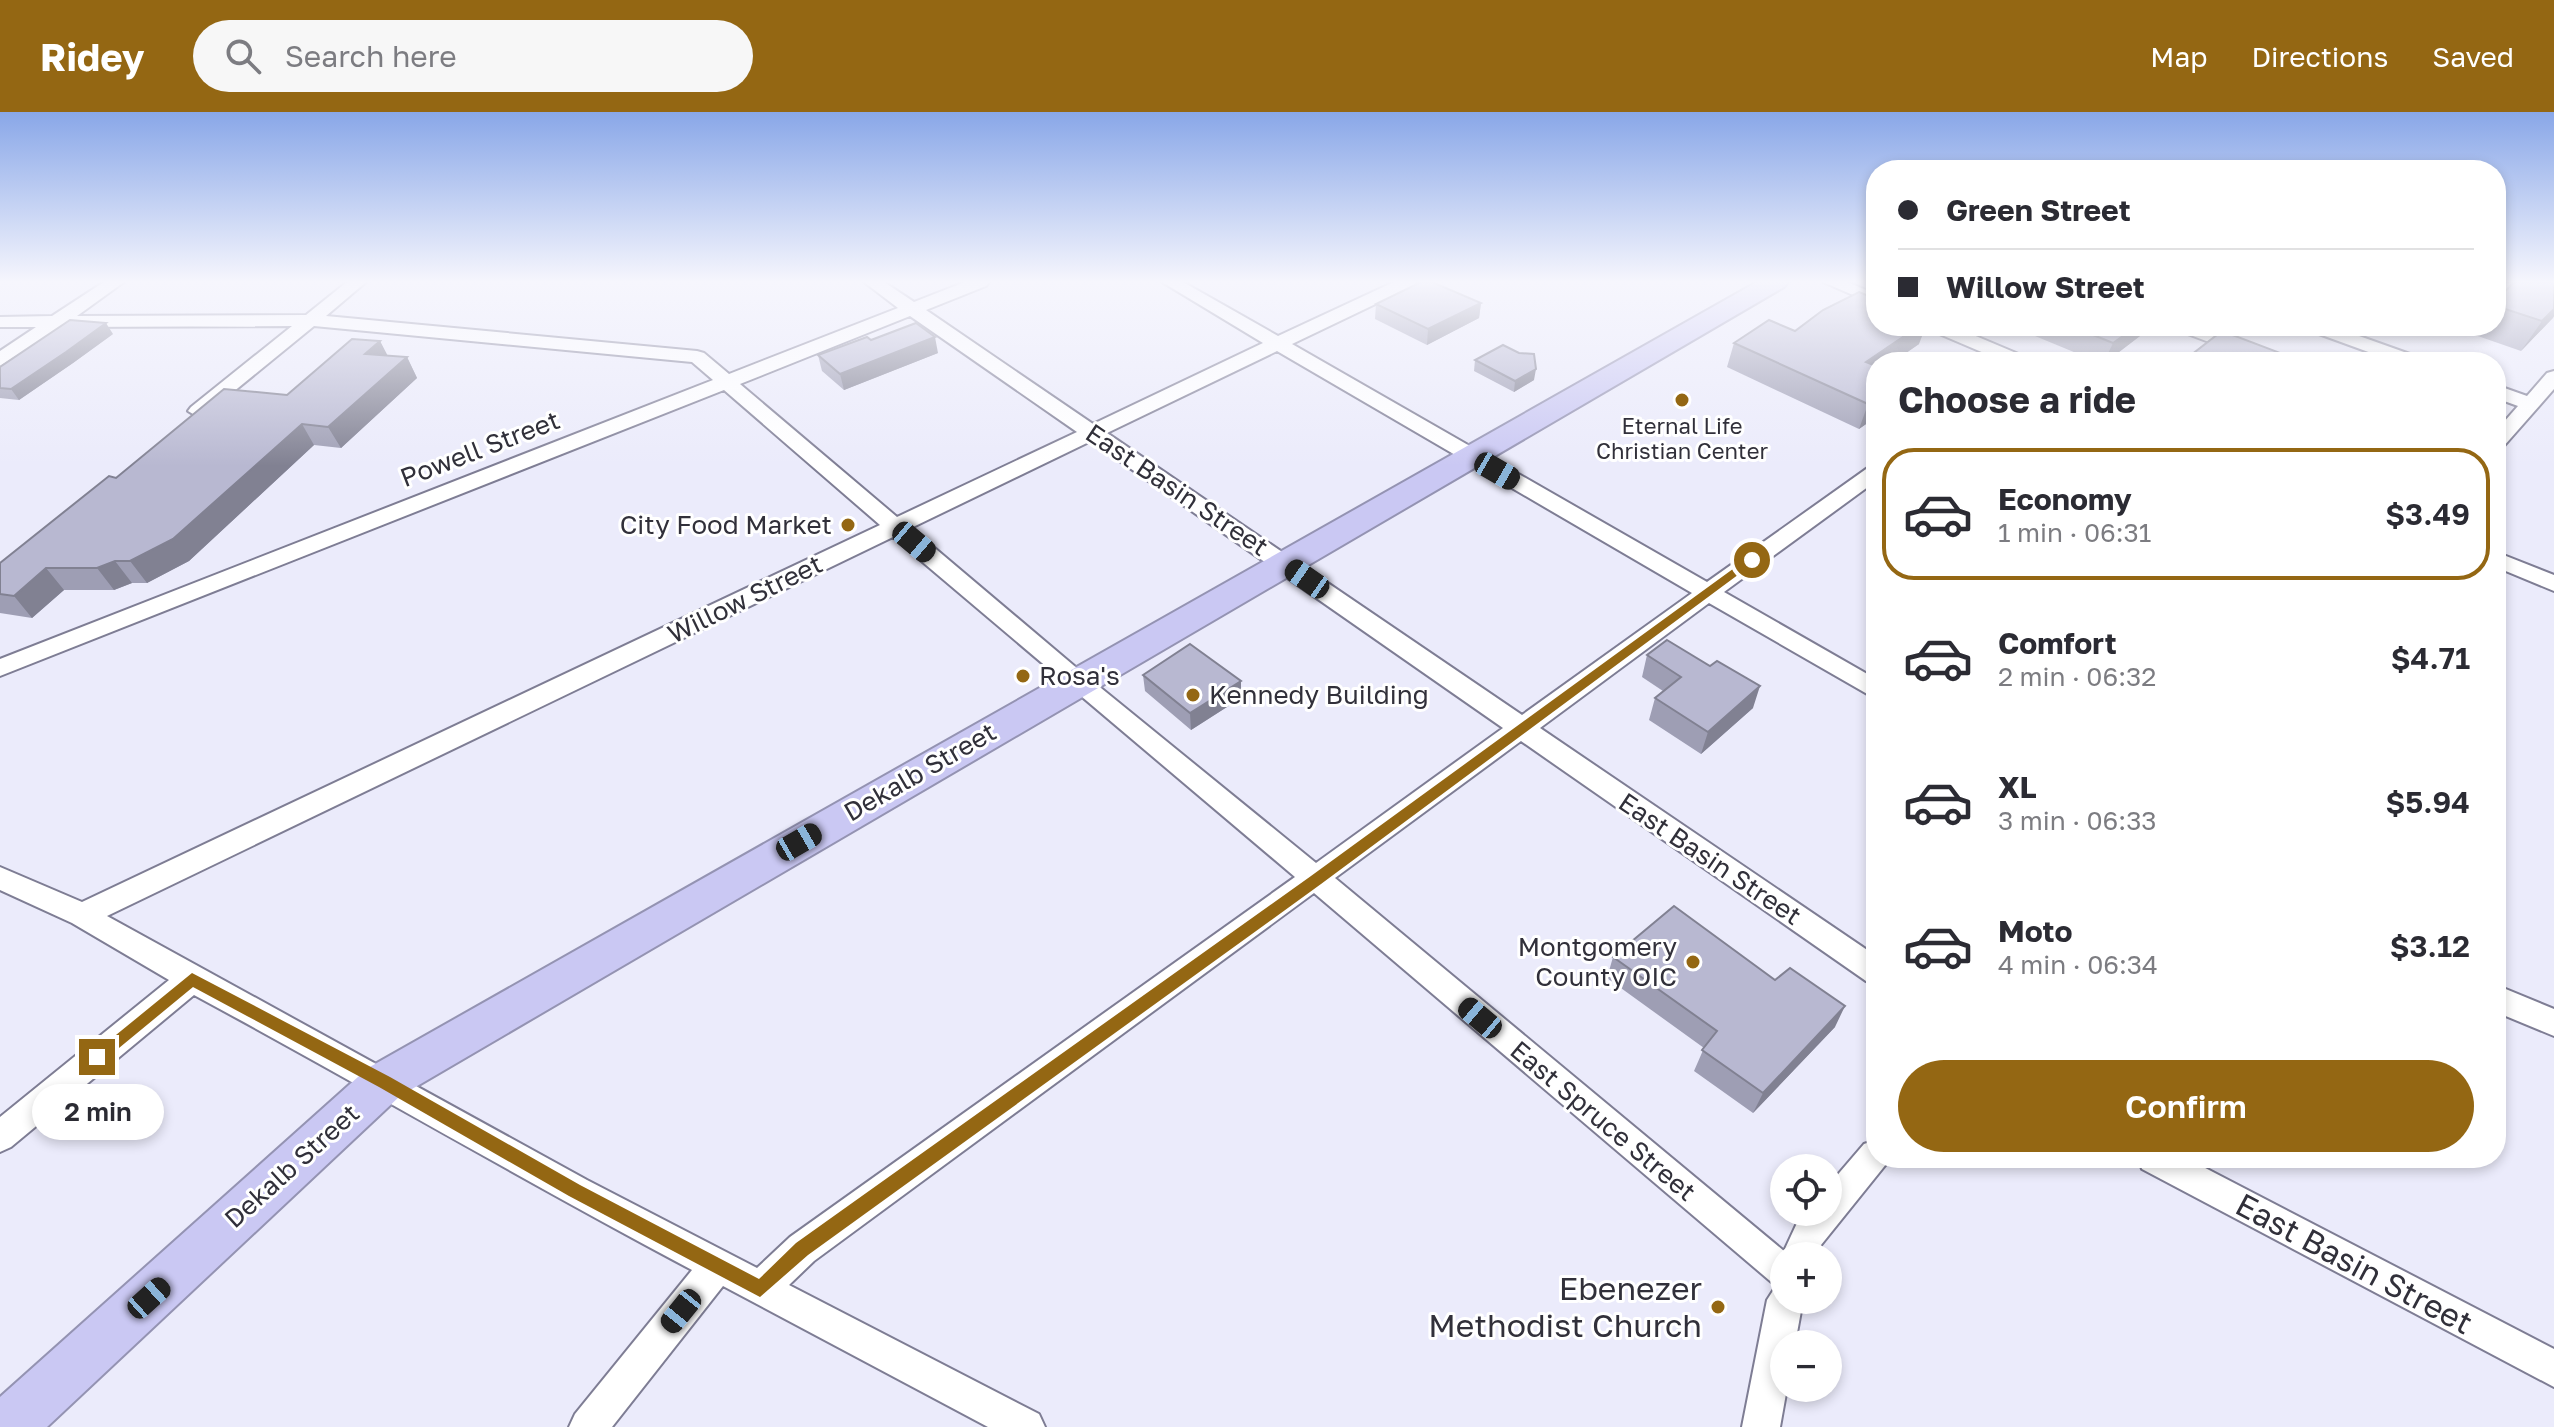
<!DOCTYPE html>
<meta charset="utf-8">
<style>
body{margin:0;font-family:"Golos Text",sans-serif;background:#f7f7f7;color:#2b2b33;height:100vh;display:flex;flex-direction:column;font-size:30px;white-space:nowrap}
*{box-sizing:border-box;margin:0}
p{font-size:26px;color:#7c7c81}
.icon{flex:none;width:44px;height:44px;fill:none;stroke:currentColor;stroke-width:2;stroke-linecap:round;stroke-linejoin:round}
.map{position:relative;flex:1;overflow:hidden}
.drawer{position:absolute;left:1866px;top:240px;width:640px;height:816px;display:flex;flex-direction:column;background:#fff;border-radius:32px;box-shadow:0 4px 12px #0003}
.drawer>*{flex:none}
.guide{position:absolute;left:1866px;top:48px;width:640px;height:176px;border-radius:32px;box-shadow:0 4px 12px #0003;display:grid;align-content:center;height:176px;padding:0 32px;background:#fff}
.fabs{position:absolute;left:1770px;top:1042px;display:grid;gap:16px}
.fabs a{display:grid;place-items:center;width:72px;height:72px;border-radius:50%;background:#fff;box-shadow:0 4px 12px #0003;font-size:40px}
.end{position:absolute;width:36px;height:36px;margin:-18px;border:10px solid #946713;background:#fff;box-shadow:0 0 0 4px #fff}
.from{border-radius:50%}
.bubble{position:absolute;height:56px;border-radius:28px;background:#fff;box-shadow:0 4px 12px #0003;font-size:26px;font-weight:600;line-height:56px;text-align:center}
.car{position:absolute;width:24px;height:48px;margin:-24px -12px;border-radius:10px;box-shadow:0 0 6px 2px #0007;background:linear-gradient(#222 24%,#8ab4d8 0 40%,#222 0 76%,#8ab4d8 0 86%,#222 0)}
.guide b{display:flex;align-items:center;gap:28px;height:76px;font-size:30px}
.guide b+b{border-top:2px solid #e1e1e2}
.guide i{width:20px;height:20px;background:#2b2b33}
ul{padding:0;list-style:none}
li{display:flex;align-items:center;gap:24px;height:132px;margin:0 16px 12px;padding:0 16px;border:4px solid transparent;border-radius:32px}
li div{flex:1}
li b{display:block;font-size:30px}
li em{font-style:normal;font-weight:600}
li.on{border-color:#946713}
li>.icon{width:72px;height:72px;stroke-width:1.5}
h2{padding:0 32px;font-size:36px;line-height:96px}
.button{display:flex;gap:16px;margin-top:auto;padding:16px 32px}
.button a{flex:1;height:92px;border-radius:48px;background:#946713;color:#fff;font-size:32px;font-weight:600;line-height:92px;text-align:center}
header{display:flex;align-items:center;gap:48px;box-sizing:border-box;height:112px;padding:0 40px;background:#946713;color:#fff}
header strong{font-size:38px}
nav{display:flex;gap:44px;margin-inline-start:auto;font-size:28px}
.search{width:560px;height:72px;background:#f7f7f7;display:flex;align-items:center;gap:20px;box-sizing:border-box;padding:0 28px;border-radius:44px;color:#7c7c81;font-size:30px}
.map>svg:first-child{display:block}
</style>
<header>
<strong>Ridey</strong>
<div class="search"><svg class="icon" aria-label="search" viewBox="0 0 24 24"><circle cx="10" cy="10" r="6"/><path d="M15 15l6 6"/></svg>Search here</div>
<nav><a>Map</a><a>Directions</a><a>Saved</a></nav>
</header>
<div class="map">
<svg width="2554" height="1315" viewBox="0 0 2554 1315">
<rect width="100%" height="100%" fill="#ebebfb"/>
<g fill="none" stroke-linecap="round" stroke-linejoin="round">
<g stroke="#7e7d94" stroke-width="4">
<path id="minor" d="M104 170H124L77 204 306 203 347 170H366L326 204 697 239 704 241 729 262 898 196 864 170H884L914 190 965 170H989L986 174 926 198 1093 312 1263 231 1162 170H1183L1278 224 1394 170H1416L1413 174 1292 232 1707 470 1869 355 1876 353V369L1724 480 1876 567V587L1709 491 1540 616 1876 844V872L1866 869 1521 629 1335 766 1784 1139 1797 1111 1806 1100H1828V1074L1864 1032 1876 1028V1046H1891L1821 1133 1816 1144H1784V1188H1803L1795 1232H1784V1276H1787L1780 1315H1742L1767 1188 1776 1174 1314 781 814 1149 789 1173 1039 1302 1045 1315H988L723 1174 612 1315H569L575 1302 692 1158C524 1069 361 973 194 883L11 1035 0 1040V1005L169 868 72 811 0 778V755L82 790 880 413 724 278 0 564V547L713 268 692 250 314 214 205 303 198 305 188 299 191 295 292 214 61 215 0 254V239L36 215H0V205L52 204ZM910 204 1077 320 897 405 740 272ZM1277 239 1692 481 1522 603 1107 321ZM1091 329 1503 616 1316 751 1085 563 911 416ZM893 425 1295 765 790 1125 757 1156 587 1068 107 804Z
M1823 170H1847L1876 182V193Z
M2496 170H2506L2554 186V197L2496 178Z
M1927 214H1952L2028 246 2030 250H2005L1930 218Z
M2174 214H2200L2286 246 2288 250H2262L2177 218Z
M2305 214H2331L2421 246 2423 250H2396L2308 218Z
M2554 259V277L2503 335 2496 337V319L2518 294 2496 286V273L2527 284 2547 261Z
M2496 440 2554 463V479L2496 455Z
M2496 873 2554 897V924L2496 900Z
M2138 1046H2186L2554 1237V1275L2142 1057Z"/>
</g>
<g stroke="#9493b2" stroke-width="4">
<path id="highway" d="M1757 170H1788L1784 175 400 984 47 1315H0V1285L368 956Z"/>
</g>
<use href="#minor" fill="#fff" fill-rule="evenodd"/>
<use href="#highway" fill="#cac8f3" fill-rule="evenodd"/>
</g>
<path fill="#9e9eb4" d="M2496 189 2554 204 2521 239 2472 222 2478 214H2496Z
M1481 191 1479 206 1427 233 1375 207 1376 192Z
M2011 214H2153L2106 250H2098Z
M1795 219 1919 232 1893 250H1876V305L1859 317 1727 255 1734 231Z
M113 222 73 251 19 288 0 286V255Z
M871 228 938 241 844 278 822 259 818 243Z
M380 229 387 244 407 245 417 266 341 336 314 333 189 449 147 471H132L114 478H64L32 506 0 501V451L116 366 287 283Z
M1475 248 1534 268 1514 280 1474 259Z
M1647 543 1753 596 1701 642 1649 608 1655 586 1663 579 1642 565Z
M1143 563 1241 586 1191 618 1145 579Z
M1613 845 1835 915 1753 1001 1694 959 1704 936 1607 866Z"/>
<path fill="#818192" d="M1481 191 1479 206 1427 233 1428 217Z
M2554 197V204L2553 206 2521 239 2542 209Z
M106 211 113 222 73 251 19 288 11 277Z
M1919 214H1926L1919 232 1893 250H1876V262L1866 250Z
M2137 214H2153L2106 250H2104L2113 231Z
M935 225 938 241 844 278 840 262Z
M380 229 391 250 365 242Z
M407 245 417 266 341 336 328 315Z
M1536 257 1534 268 1514 280 1515 269Z
M1876 287V305L1859 317 1868 292Z
M302 312 314 333 189 449 147 471 130 449Z
M115 449 132 471 114 478 97 456Z
M46 456 64 478 32 506 14 484Z
M1241 569V586L1191 618 1190 601Z
M1760 574 1753 596 1701 642 1708 620Z
M1845 894 1835 915 1753 1001 1763 981Z"/>
<path fill="#b8b8d1" stroke="#818192" stroke-width="2" d="M1421 170H1432L1481 191 1428 217 1376 192Z
M2514 170H2554V197L2542 209 2496 194V189Z
M1859 180 1876 187V214H1919L1866 250 1876 254V287L1868 292 1734 231 1769 208 1795 219 1823 198Z
M70 208 106 211 66 240 11 277 0 276V255Z
M916 211 935 225 840 262 818 243 867 225 871 228Z
M2071 214H2137L2113 231Z
M2222 219 2304 250H2182Z
M352 227 380 229 365 242 407 245 328 315 302 312 173 427 130 449H115L97 456H46L14 484 0 482V451L109 364 116 366 224 277 287 283Z
M1503 233 1519 241 1534 242 1536 257 1515 269 1475 248Z
M1667 528 1710 554 1717 549 1760 574 1708 620 1655 586 1681 565 1647 543Z
M1190 532 1241 569 1190 601 1143 563Z
M1674 794 1775 868 1790 856 1845 894 1763 981 1702 938 1717 919 1613 845Z"/>
<linearGradient id="sky" x2="0" y2="1"><stop stop-color="#89a7e8"/><stop offset="0.48" stop-color="#f6f6fd"/><stop offset="1" stop-color="#f6f6fd" stop-opacity="0"/></linearGradient>
<rect width="2554" height="354" fill="url(#sky)"/>
<path fill="#946713" d="M1748 446 1758 448 1321 772 808 1143 760 1185 569 1084 379 975 193 875 102 950H92L89 945 192 861 390 965 580 1073 759 1167 796 1131 1311 764Z"/>
<g fill="#946713" stroke="#fff" stroke-width="3">
<circle cx="1682" cy="288" r="8"/>
<circle cx="848" cy="413" r="8"/>
<circle cx="1023" cy="564" r="8"/>
<circle cx="1193" cy="583" r="8"/>
<circle cx="1693" cy="850" r="8"/>
<circle cx="1718" cy="1195" r="8"/>
</g>
<g text-anchor="middle" stroke-width="6" stroke-linejoin="round" paint-order="stroke">
<g font-size="22" fill="#31303a" stroke="#fff">
<text x="1682" y="322">Eternal Life<tspan x="1682" dy="25">Christian Center</tspan></text>
</g>
<g font-size="26" fill="#31303a" stroke="#fff">
<text transform="translate(480 337) rotate(-21)" y="9">Powell Street</text>
<text transform="translate(1177 378) rotate(34)" y="9">East Basin Street</text>
<text transform="translate(745 487) rotate(-26)" y="9">Willow Street</text>
<text transform="translate(920 660) rotate(-30)" y="9">Dekalb Street</text>
<text transform="translate(1710 747) rotate(34)" y="9">East Basin Street</text>
<text transform="translate(1603 1009) rotate(40)" y="9">East Spruce Street</text>
<text transform="translate(292 1054) rotate(-42)" y="9">Dekalb Street</text>
</g>
<g font-size="26" fill="#31303a" stroke="#fff" text-anchor="end">
<text x="832" y="422">City Food Market</text>
<text x="1039" y="573" text-anchor="start">Rosa's</text>
<text x="1209" y="592" text-anchor="start">Kennedy Building</text>
<text x="1677" y="844">Montgomery<tspan x="1677" dy="30">County OIC</tspan></text>
</g>
<g font-size="32" fill="#31303a" stroke="#fff">
<text transform="translate(2354 1152) rotate(28)" y="11">East Basin Street</text>
</g>
<g font-size="32" fill="#31303a" stroke="#fff" text-anchor="end">
<text x="1702" y="1188">Ebenezer<tspan x="1702" dy="37">Methodist Church</tspan></text>
</g>
</g>
</svg>
<div class="fabs">
<a><svg class="icon" aria-label="locate" viewBox="0 0 24 24"><circle cx="12" cy="12" r="6"/><path d="M12 2v4M12 18v4M2 12h4M18 12h4"/></svg></a>
<a>+</a>
<a>−</a>
</div>
<i class="end from" style="left:1752px;top:448px"></i>
<i class="end" style="left:97px;top:945px"></i>
<div class="bubble" style="left:32px;top:972px;width:132px">2 min</div>
<i class="car" style="left:1497px;top:359px;rotate:120deg"></i>
<i class="car" style="left:914px;top:430px;rotate:130deg"></i>
<i class="car" style="left:1307px;top:467px;rotate:305deg"></i>
<i class="car" style="left:799px;top:730px;rotate:60deg"></i>
<i class="car" style="left:1480px;top:906px;rotate:310deg"></i>
<i class="car" style="left:149px;top:1186px;rotate:48deg"></i>
<i class="car" style="left:681px;top:1199px;rotate:219deg"></i>
<div class="guide">
<b><i class="from"></i>Green Street</b>
<b><i></i>Willow Street</b>
</div>
<section class="drawer">
<h2>Choose a ride</h2>
<ul>
<li class="on"><svg class="icon" aria-label="car" viewBox="0 0 24 24"><path d="M5 17H2v-5l4-1 3-4h7l3 4 3 1v5h-3M9 17h6M6 11h13"/><circle cx="7" cy="17" r="2"/><circle cx="17" cy="17" r="2"/></svg><div><b>Economy</b><p>1 min · 06:31</p></div><em>$3.49</em></li>
<li><svg class="icon" aria-label="car" viewBox="0 0 24 24"><path d="M5 17H2v-5l4-1 3-4h7l3 4 3 1v5h-3M9 17h6M6 11h13"/><circle cx="7" cy="17" r="2"/><circle cx="17" cy="17" r="2"/></svg><div><b>Comfort</b><p>2 min · 06:32</p></div><em>$4.71</em></li>
<li><svg class="icon" aria-label="car" viewBox="0 0 24 24"><path d="M5 17H2v-5l4-1 3-4h7l3 4 3 1v5h-3M9 17h6M6 11h13"/><circle cx="7" cy="17" r="2"/><circle cx="17" cy="17" r="2"/></svg><div><b>XL</b><p>3 min · 06:33</p></div><em>$5.94</em></li>
<li><svg class="icon" aria-label="car" viewBox="0 0 24 24"><path d="M5 17H2v-5l4-1 3-4h7l3 4 3 1v5h-3M9 17h6M6 11h13"/><circle cx="7" cy="17" r="2"/><circle cx="17" cy="17" r="2"/></svg><div><b>Moto</b><p>4 min · 06:34</p></div><em>$3.12</em></li>
</ul>
<div class="button"><a>Confirm</a></div>
</section>
</div>
